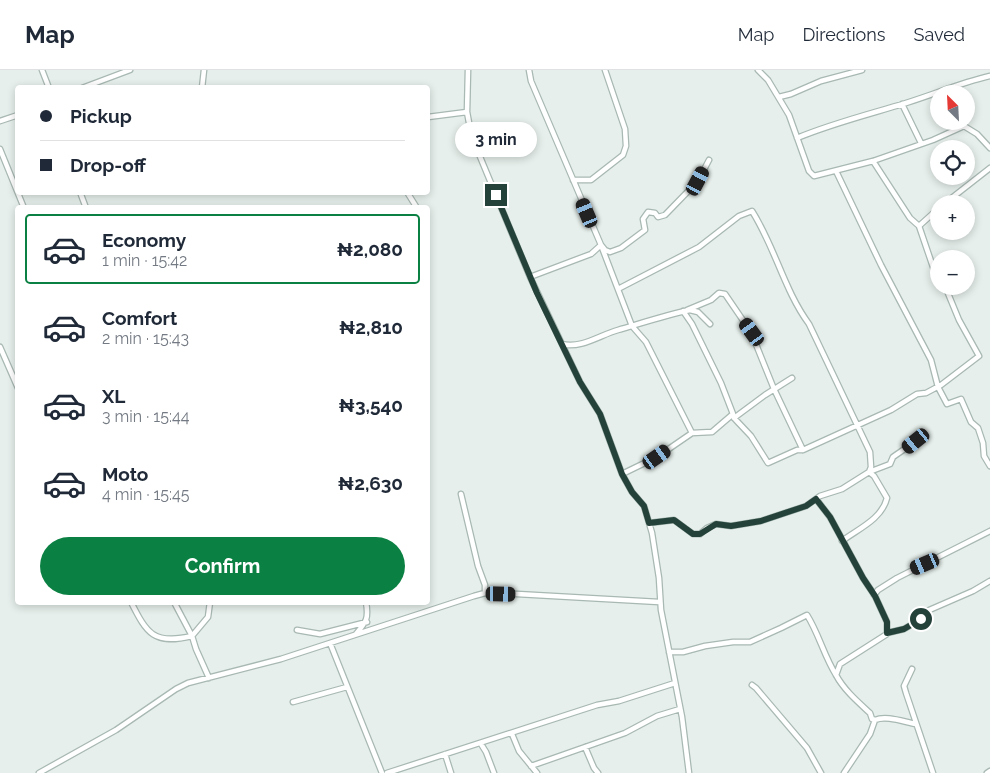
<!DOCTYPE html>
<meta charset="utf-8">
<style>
body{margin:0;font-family:Raleway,sans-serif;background:#f2f2f3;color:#1f2937;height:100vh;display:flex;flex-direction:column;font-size:19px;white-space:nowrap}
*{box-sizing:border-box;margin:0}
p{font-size:16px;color:#747a83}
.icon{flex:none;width:28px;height:28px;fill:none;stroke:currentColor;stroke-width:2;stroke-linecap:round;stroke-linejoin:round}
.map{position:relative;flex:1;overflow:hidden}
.panel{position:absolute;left:15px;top:135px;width:415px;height:400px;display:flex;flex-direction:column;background:#fff;border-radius:5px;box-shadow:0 2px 8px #0003}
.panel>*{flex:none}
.hud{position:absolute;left:15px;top:15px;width:415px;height:110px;border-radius:5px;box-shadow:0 2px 8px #0003;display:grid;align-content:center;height:110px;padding:0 25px;background:#fff}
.needle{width:32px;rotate:336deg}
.tools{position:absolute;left:930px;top:15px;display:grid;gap:10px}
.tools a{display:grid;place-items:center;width:45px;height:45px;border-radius:50%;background:#fff;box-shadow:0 2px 8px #0003;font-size:25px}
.end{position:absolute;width:22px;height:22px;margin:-11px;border:6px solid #24423a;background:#fff;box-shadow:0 0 0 2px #fff}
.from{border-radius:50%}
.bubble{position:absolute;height:35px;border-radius:18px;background:#fff;box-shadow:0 2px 8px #0003;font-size:16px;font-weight:700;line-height:35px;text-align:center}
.car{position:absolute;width:15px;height:30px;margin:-15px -8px;border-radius:6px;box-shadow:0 0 4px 1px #0007;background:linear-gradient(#222 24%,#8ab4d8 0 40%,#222 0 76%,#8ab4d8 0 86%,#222 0)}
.hud b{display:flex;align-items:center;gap:18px;height:48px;font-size:19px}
.hud b+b{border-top:1px solid #e0e1e3}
.hud i{width:12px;height:12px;background:#1f2937}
ul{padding:9px 0 0;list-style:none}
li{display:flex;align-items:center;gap:15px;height:70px;margin:0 10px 8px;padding:0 15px;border:2px solid transparent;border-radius:5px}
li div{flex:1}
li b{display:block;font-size:19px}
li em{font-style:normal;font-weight:700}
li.on{border-color:#0b8043}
li>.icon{width:45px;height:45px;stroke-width:1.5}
.action{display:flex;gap:10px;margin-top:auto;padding:10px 25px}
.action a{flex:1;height:58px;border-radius:30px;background:#0b8043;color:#fff;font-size:20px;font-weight:700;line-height:58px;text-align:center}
header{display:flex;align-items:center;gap:30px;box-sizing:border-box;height:70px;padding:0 25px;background:#fff;border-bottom:1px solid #e0e1e3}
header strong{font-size:24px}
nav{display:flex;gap:28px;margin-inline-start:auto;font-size:18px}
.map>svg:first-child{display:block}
</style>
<header>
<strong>Map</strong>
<nav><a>Map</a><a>Directions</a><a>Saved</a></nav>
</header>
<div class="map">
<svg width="990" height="703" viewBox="0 0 990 703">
<rect width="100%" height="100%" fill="#e6efeb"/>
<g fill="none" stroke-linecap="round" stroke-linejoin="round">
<g stroke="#a8b8b2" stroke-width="7">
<path id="minor" d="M42 0 49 18
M529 0 531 11 601 175 632 256 646 272 692 363 657 387 622 404
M758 0 768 10 789 45 809 101 814 106 873 91 933 70 964 56 977 64 990 78
M82 18 130 0
M202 18 204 0
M779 27 791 24 821 11 862 0
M902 34 921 73
M467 42 470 58 476 77 530 207 580 312 600 344 622 404 632 422 644 436 652 463 659 508 661 540 682 647 689 703
M428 47 467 42 468 0
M0 51 18 45
M797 68C833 53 870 44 906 33 935 24 960 13 990 6
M0 79 24 138
M873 91 910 148 919 156 933 197 939 206
M836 101 881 195 931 290 938 317 947 334 961 329 971 352 978 358 983 373 984 386 990 396
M573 110H591L623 85 626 76 625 59 605 0
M80 122 86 138
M407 122 417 138
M944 134 990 98
M919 156 939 138
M530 207 591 184 601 175 605 180 610 182 621 178 645 160 643 149 648 142 655 143 658 147 665 145 698 111 709 90
M618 219 699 177 739 146 752 141C775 177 784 220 809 254L870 382 871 397 869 402 874 406 887 428C882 449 858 459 842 471
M687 240 711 230 719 223 725 224 751 262 774 319 803 380
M683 241 692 254 721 313 733 344 712 362 692 363
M562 274C581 279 600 265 618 260 642 253 666 245 690 240L698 242 710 254
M0 277 18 318
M733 345 734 348 765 325 792 308
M734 348 751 366 768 393 797 380H803L891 340 917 324 926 323 941 315 979 286 959 250 945 216
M461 424 478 496 485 515V523
M816 429 830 447 863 508 875 526 887 552V564L840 594 836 605
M649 453 674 450 693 464H700L707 458 716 454 731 456 761 451 806 436 820 426 842 419 869 402 890 394 893 387 919 369
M874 525 878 520 897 508 990 461
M131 532C147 564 154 575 192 566L174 532
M297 560 320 564 367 552
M887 563 904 559 921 549 927 541 973 521 990 511
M356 564C366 552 369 549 366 532
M330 573 382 703
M669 582H683L705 576 733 572H750L781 558 807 545C819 564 824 586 836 605 844 620 858 632 870 643L872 649 875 650C886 645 904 652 916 654
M912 599 904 616 906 623 933 703
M209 608 196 579 192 566 208 547 210 532
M752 615 756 618 807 678 821 703
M293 632 347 617
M512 664 519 681 537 703
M481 674 486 682 494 703
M585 677 594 698 598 703
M445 684 451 703
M531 696 625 663 657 646 680 639
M39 703 116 660 176 619 188 613 281 589 474 526 485 523 517 524 659 532
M387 703 597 635 619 631 675 613
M844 703 870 664 875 650
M987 703 990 701"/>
</g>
<use href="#minor" stroke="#fff" stroke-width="4.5"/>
</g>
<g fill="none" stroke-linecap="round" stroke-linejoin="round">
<path stroke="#24423a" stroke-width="6" d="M496 125 537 223 580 312 600 344 622 404 632 422 644 436 649 453 674 450 693 464H700L716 454 731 456 761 451 806 436 816 429 830 447 863 508 875 526 887 552V563L904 559 921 549"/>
</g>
</svg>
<div class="tools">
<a><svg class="needle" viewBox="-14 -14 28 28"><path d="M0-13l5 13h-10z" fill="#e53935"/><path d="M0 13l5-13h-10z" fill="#747a83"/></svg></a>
<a><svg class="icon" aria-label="locate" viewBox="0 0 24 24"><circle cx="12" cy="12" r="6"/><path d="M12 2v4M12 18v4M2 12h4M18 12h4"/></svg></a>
<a>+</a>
<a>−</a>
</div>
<i class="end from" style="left:921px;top:549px"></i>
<i class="end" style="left:496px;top:125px"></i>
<div class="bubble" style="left:455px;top:52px;width:82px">3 min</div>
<i class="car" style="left:698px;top:111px;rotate:28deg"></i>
<i class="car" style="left:587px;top:143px;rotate:337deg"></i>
<i class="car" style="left:752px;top:262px;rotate:324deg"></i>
<i class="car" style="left:916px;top:371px;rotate:231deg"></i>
<i class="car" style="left:657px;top:387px;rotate:55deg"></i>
<i class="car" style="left:925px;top:494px;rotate:247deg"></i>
<i class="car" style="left:501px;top:524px;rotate:91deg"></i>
<div class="hud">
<b><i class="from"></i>Pickup</b>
<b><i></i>Drop-off</b>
</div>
<section class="panel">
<ul>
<li class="on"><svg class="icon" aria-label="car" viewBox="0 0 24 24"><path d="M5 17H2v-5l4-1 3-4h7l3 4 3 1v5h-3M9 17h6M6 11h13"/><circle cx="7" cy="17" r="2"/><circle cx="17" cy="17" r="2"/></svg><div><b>Economy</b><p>1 min · 15:42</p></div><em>₦2,080</em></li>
<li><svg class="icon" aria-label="car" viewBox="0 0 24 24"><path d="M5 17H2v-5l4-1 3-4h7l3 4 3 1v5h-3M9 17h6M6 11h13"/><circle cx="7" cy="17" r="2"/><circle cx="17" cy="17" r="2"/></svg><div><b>Comfort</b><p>2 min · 15:43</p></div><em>₦2,810</em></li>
<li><svg class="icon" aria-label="car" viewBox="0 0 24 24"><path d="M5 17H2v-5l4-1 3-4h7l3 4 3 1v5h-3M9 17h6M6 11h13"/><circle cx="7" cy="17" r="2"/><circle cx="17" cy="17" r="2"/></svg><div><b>XL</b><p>3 min · 15:44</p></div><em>₦3,540</em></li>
<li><svg class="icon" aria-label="car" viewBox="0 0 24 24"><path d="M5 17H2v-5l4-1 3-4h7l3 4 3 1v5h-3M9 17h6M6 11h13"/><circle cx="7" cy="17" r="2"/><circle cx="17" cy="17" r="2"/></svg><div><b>Moto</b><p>4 min · 15:45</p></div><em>₦2,630</em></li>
</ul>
<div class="action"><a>Confirm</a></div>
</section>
</div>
